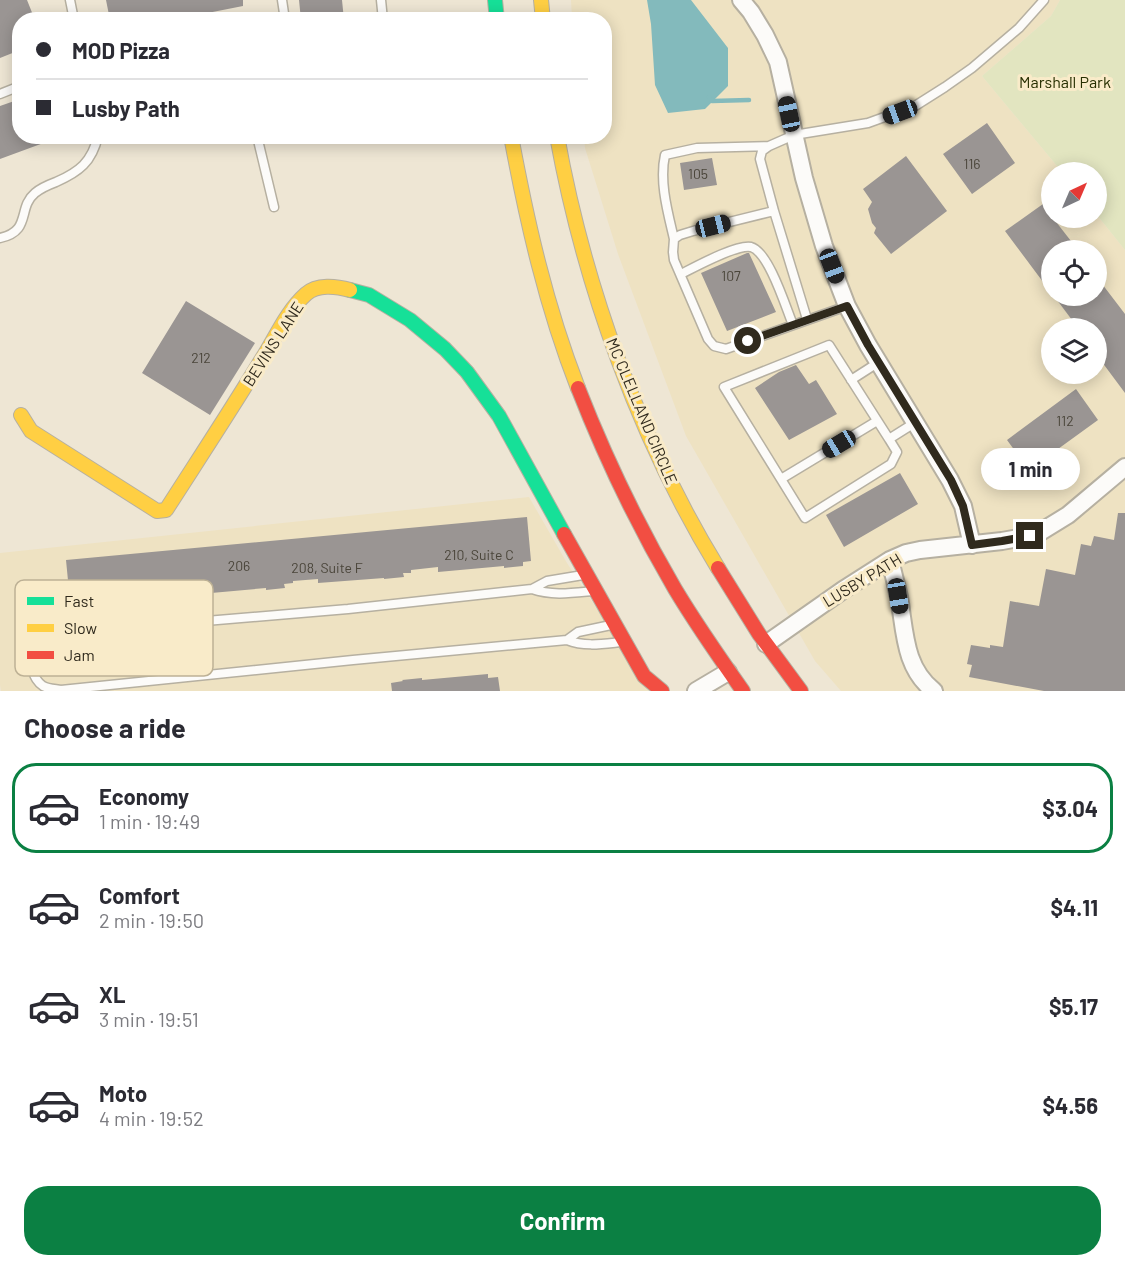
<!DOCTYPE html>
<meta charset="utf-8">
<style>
body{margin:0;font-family:Barlow,sans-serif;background:#f7f7f7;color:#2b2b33;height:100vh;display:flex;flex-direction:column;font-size:22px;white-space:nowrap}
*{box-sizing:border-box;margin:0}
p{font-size:20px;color:#7c7c81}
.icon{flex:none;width:33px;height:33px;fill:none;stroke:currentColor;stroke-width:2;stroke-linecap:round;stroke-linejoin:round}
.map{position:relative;height:691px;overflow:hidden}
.sheet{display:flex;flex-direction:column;background:#fff;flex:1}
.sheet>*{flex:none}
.banner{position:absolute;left:12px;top:12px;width:600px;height:132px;border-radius:24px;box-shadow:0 3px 15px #0003;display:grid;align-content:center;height:132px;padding:0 24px;background:#fff}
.needle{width:39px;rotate:44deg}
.buttons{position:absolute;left:1041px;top:162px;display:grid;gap:12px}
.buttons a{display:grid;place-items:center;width:66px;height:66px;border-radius:50%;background:#fff;box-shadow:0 3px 15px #0003;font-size:30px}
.end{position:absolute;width:27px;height:27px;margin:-14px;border:8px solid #302a1d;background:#fff;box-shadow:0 0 0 3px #fff}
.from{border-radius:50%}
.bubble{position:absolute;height:42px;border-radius:21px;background:#fff;box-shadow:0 3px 15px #0003;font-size:20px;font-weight:700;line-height:42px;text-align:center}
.car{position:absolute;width:18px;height:36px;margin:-18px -9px;border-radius:8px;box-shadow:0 0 4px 2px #0007;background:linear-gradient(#222 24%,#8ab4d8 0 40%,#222 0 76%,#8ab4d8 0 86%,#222 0)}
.banner b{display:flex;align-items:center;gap:21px;height:57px;font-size:22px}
.banner b+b{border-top:2px solid #e1e1e2}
.banner i{width:15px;height:15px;background:#2b2b33}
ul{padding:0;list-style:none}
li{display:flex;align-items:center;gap:18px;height:90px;margin:0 12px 9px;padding:0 12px;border:3px solid transparent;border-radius:24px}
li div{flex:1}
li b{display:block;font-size:22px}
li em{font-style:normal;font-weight:700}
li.selected{border-color:#0b8043}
li>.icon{width:54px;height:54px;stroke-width:1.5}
h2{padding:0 24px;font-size:27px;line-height:72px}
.cta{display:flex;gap:12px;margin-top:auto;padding:12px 24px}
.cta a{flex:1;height:69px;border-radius:24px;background:#0b8043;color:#fff;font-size:24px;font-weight:700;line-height:69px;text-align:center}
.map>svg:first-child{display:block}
</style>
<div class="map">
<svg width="1125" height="691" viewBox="0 0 1125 691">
<rect width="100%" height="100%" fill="#eee6d4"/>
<path fill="#eee2c2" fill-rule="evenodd" d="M571 0H1060L1051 16 982 76 1062 172H1052V218H1096L1097 215 1125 250V691H841L815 661 686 436 618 254 585 148 584 137 604 136V20L572 19ZM1052 250H1096V296H1052ZM1052 328H1096V374H1052Z
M529 497 567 563 650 691H1L0 685V553Z"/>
<path fill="#e2e5c0" d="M1060 0H1125V250L1097 215 1096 172H1062L982 76 1051 16Z"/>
<path fill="#83babc" d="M647 0H691L728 48V86L705 109 668 113 655 85 651 24Z"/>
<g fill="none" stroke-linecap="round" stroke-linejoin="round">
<path stroke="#83babc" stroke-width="4.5" d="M709 97 712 101 749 100"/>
</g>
<path fill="#9a9593" d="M0 0H27L35 20H20V50L0 58Z
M106 0H243V6L172 20H110Z
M299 0H342L344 20H301Z
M20 99V136L57 138 0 159V106Z
M987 123 1015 163 972 194 943 154Z
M906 156 947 211 891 254 874 233 876 228 872 223 868 209 872 202 863 189Z
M712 158 717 185 684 190 680 163Z
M1043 204 1052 215V218H1053L1078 250H1052V294L1005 231Z
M747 253H749L776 312 727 331 701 273Z
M1096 276 1125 314V393L1096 354V328H1078L1054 296H1096Z
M186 301 255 343 210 415 142 373Z
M796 365 809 384 816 380 837 414 789 440 755 388 779 372Z
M1076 389 1098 420 1029 470 1007 440Z
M900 473 918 504 844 547 826 515Z
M1118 513H1125V691H1044L969 677 972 665 967 664 971 645 990 648V645L1003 647 1010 601 1039 606 1046 569 1075 575 1081 544 1091 546 1094 536 1114 540Z
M527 517 531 561 523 562V566L504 568V566L438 572V567L411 570V573H403L404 577 384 579V578L318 583V579L293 581V583L284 584 285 588 266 590V588L200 594 199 589 173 592 174 594 166 595V599L147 601V599L81 605 80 600 70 601 66 560Z
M488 674V678L498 677 500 691H392L391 683 403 681 402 680 422 678V680Z"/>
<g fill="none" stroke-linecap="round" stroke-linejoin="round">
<g stroke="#b6b0a1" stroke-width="11">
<path id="lane" d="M70 0 74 20
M282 0 285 20
M381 0 383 20
M0 94 20 86
M257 136 274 207
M774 211 807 319
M0 238C32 231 17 208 35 193 41 188 48 185 56 182 79 172 92 162 98 136
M674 239C668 213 659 182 665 155L697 148 769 146
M681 274C695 267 737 244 751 247 769 252 786 308 793 325
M847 306 726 349 714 346 708 339 674 260 673 252 674 239 680 235 693 231 774 211 760 159 762 151 769 146 794 135 868 123 915 106 945 87 972 68 1019 28 1044 0
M851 380 879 362
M889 439 829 345 724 387 805 518 891 464 897 452 889 439 916 422
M781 479 877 421
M583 575 547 581 532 589 348 609 52 634C36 639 25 653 32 670 35 677 37 682 43 686 48 689 56 689 61 690L353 660 567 640C585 647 602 644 621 642
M532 589C552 596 572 593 593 591
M567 640 578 632 611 625"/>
</g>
<g stroke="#b6b0a1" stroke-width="20">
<path id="street" d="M741 0 751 12 765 35 778 62 804 178 824 246 847 306 868 345 950 480 963 506 972 545
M890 560C893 572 896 584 899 597 905 631 904 668 934 691
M766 644 843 590 890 560 906 553 920 550 1002 541 1030 536 1042 531 1068 515 1125 467
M696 691 728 672"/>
</g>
<g stroke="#b6b0a1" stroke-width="16">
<path id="fast" d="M495 0 497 20
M350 290 369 295 410 320 445 349 467 372 499 416 564 534"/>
</g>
<g stroke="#b6b0a1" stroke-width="16">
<path id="slow" d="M541 0 543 20
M511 136C527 222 546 306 578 388
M557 136C584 285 639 439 718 568
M21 415 31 431 157 511 166 510C198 460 231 410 262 359 276 337 286 312 306 294 317 284 336 286 350 290"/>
</g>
<g stroke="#b6b0a1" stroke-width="16">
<path id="jam" d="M578 388C605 457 637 524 675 589 696 624 719 657 743 691
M564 534 644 676 662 691
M718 568 759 634 801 691"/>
</g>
<use href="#lane" stroke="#fcfbf9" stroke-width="8"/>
<use href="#street" stroke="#fcfbf9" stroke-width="16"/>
<use href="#fast" stroke="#16e098" stroke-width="14"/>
<use href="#slow" stroke="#ffcf43" stroke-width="14"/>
<use href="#jam" stroke="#f24e42" stroke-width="14"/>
</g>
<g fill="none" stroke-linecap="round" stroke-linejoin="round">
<path stroke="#302a1d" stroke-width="8" d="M748 341 847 306 868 345 951 480 963 506 972 545 1002 541 1030 536"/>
</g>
<g text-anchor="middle" stroke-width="6" stroke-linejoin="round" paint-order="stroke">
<g font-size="14" fill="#4a453a">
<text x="972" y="169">116</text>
<text x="698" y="179">105</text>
<text x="731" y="281">107</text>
<text x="201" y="363">212</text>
<text x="1065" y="426">112</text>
<text x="479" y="560">210, Suite C</text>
<text x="239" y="571">206</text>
<text x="327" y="573">208, Suite F</text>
</g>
<g font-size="16" fill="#272f01" stroke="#f9ebc9">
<text x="1065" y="88">Marshall Park</text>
</g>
<g font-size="16" fill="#302a1d" stroke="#f9ebc9">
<text transform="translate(273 344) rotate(-57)" y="6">BEVINS LANE</text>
<text transform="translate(642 411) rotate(67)" y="6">MC CLELLAND CIRCLE</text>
<text transform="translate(862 580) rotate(-31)" y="6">LUSBY PATH</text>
</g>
</g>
<rect x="15" y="580" width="198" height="96" rx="9" fill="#f9ebc9" stroke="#bdb195" stroke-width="1.5"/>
<rect x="27" y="597" width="27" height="8" fill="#16e098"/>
<rect x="27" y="624" width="27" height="8" fill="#ffcf43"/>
<rect x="27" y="651" width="27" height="8" fill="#f24e42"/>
<g font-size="16" fill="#302a1d">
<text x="64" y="607">Fast</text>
<text x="64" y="634">Slow</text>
<text x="64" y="661">Jam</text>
</g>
</svg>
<div class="buttons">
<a><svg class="needle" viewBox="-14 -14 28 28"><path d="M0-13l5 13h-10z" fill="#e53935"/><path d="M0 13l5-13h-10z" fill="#7c7c81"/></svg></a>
<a><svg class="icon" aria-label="locate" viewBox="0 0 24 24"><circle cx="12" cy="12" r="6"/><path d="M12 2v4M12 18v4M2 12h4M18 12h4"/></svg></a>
<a><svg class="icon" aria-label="layers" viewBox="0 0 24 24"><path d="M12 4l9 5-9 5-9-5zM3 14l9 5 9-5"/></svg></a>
</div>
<i class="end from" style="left:748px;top:341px"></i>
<i class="end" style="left:1030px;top:536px"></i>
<div class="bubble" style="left:981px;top:448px;width:99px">1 min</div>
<i class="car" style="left:900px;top:112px;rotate:250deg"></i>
<i class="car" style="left:789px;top:114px;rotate:348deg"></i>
<i class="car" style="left:713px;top:226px;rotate:76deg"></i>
<i class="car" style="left:832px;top:266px;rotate:159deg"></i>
<i class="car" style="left:839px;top:444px;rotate:239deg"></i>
<i class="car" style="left:898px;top:596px;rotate:171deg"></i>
<div class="banner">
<b><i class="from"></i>MOD Pizza</b>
<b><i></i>Lusby Path</b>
</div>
</div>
<section class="sheet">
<h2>Choose a ride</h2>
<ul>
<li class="selected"><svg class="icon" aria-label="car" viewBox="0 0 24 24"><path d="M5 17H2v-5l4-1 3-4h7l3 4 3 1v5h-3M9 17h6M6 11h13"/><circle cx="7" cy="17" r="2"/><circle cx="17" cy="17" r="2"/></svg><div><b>Economy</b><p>1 min · 19:49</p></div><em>$3.04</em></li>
<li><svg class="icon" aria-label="car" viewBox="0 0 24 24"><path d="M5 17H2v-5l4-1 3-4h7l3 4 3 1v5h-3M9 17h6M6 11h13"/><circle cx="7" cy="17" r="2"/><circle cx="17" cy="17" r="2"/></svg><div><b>Comfort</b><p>2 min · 19:50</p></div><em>$4.11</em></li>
<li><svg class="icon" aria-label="car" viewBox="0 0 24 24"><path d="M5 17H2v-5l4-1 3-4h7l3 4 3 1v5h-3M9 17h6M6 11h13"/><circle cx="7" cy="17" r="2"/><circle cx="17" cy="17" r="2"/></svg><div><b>XL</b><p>3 min · 19:51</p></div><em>$5.17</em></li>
<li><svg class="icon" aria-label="car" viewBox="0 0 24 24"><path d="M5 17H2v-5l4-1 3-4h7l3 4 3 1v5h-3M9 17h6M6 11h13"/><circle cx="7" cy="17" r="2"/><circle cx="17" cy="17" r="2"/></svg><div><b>Moto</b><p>4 min · 19:52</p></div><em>$4.56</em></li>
</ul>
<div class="cta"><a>Confirm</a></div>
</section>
